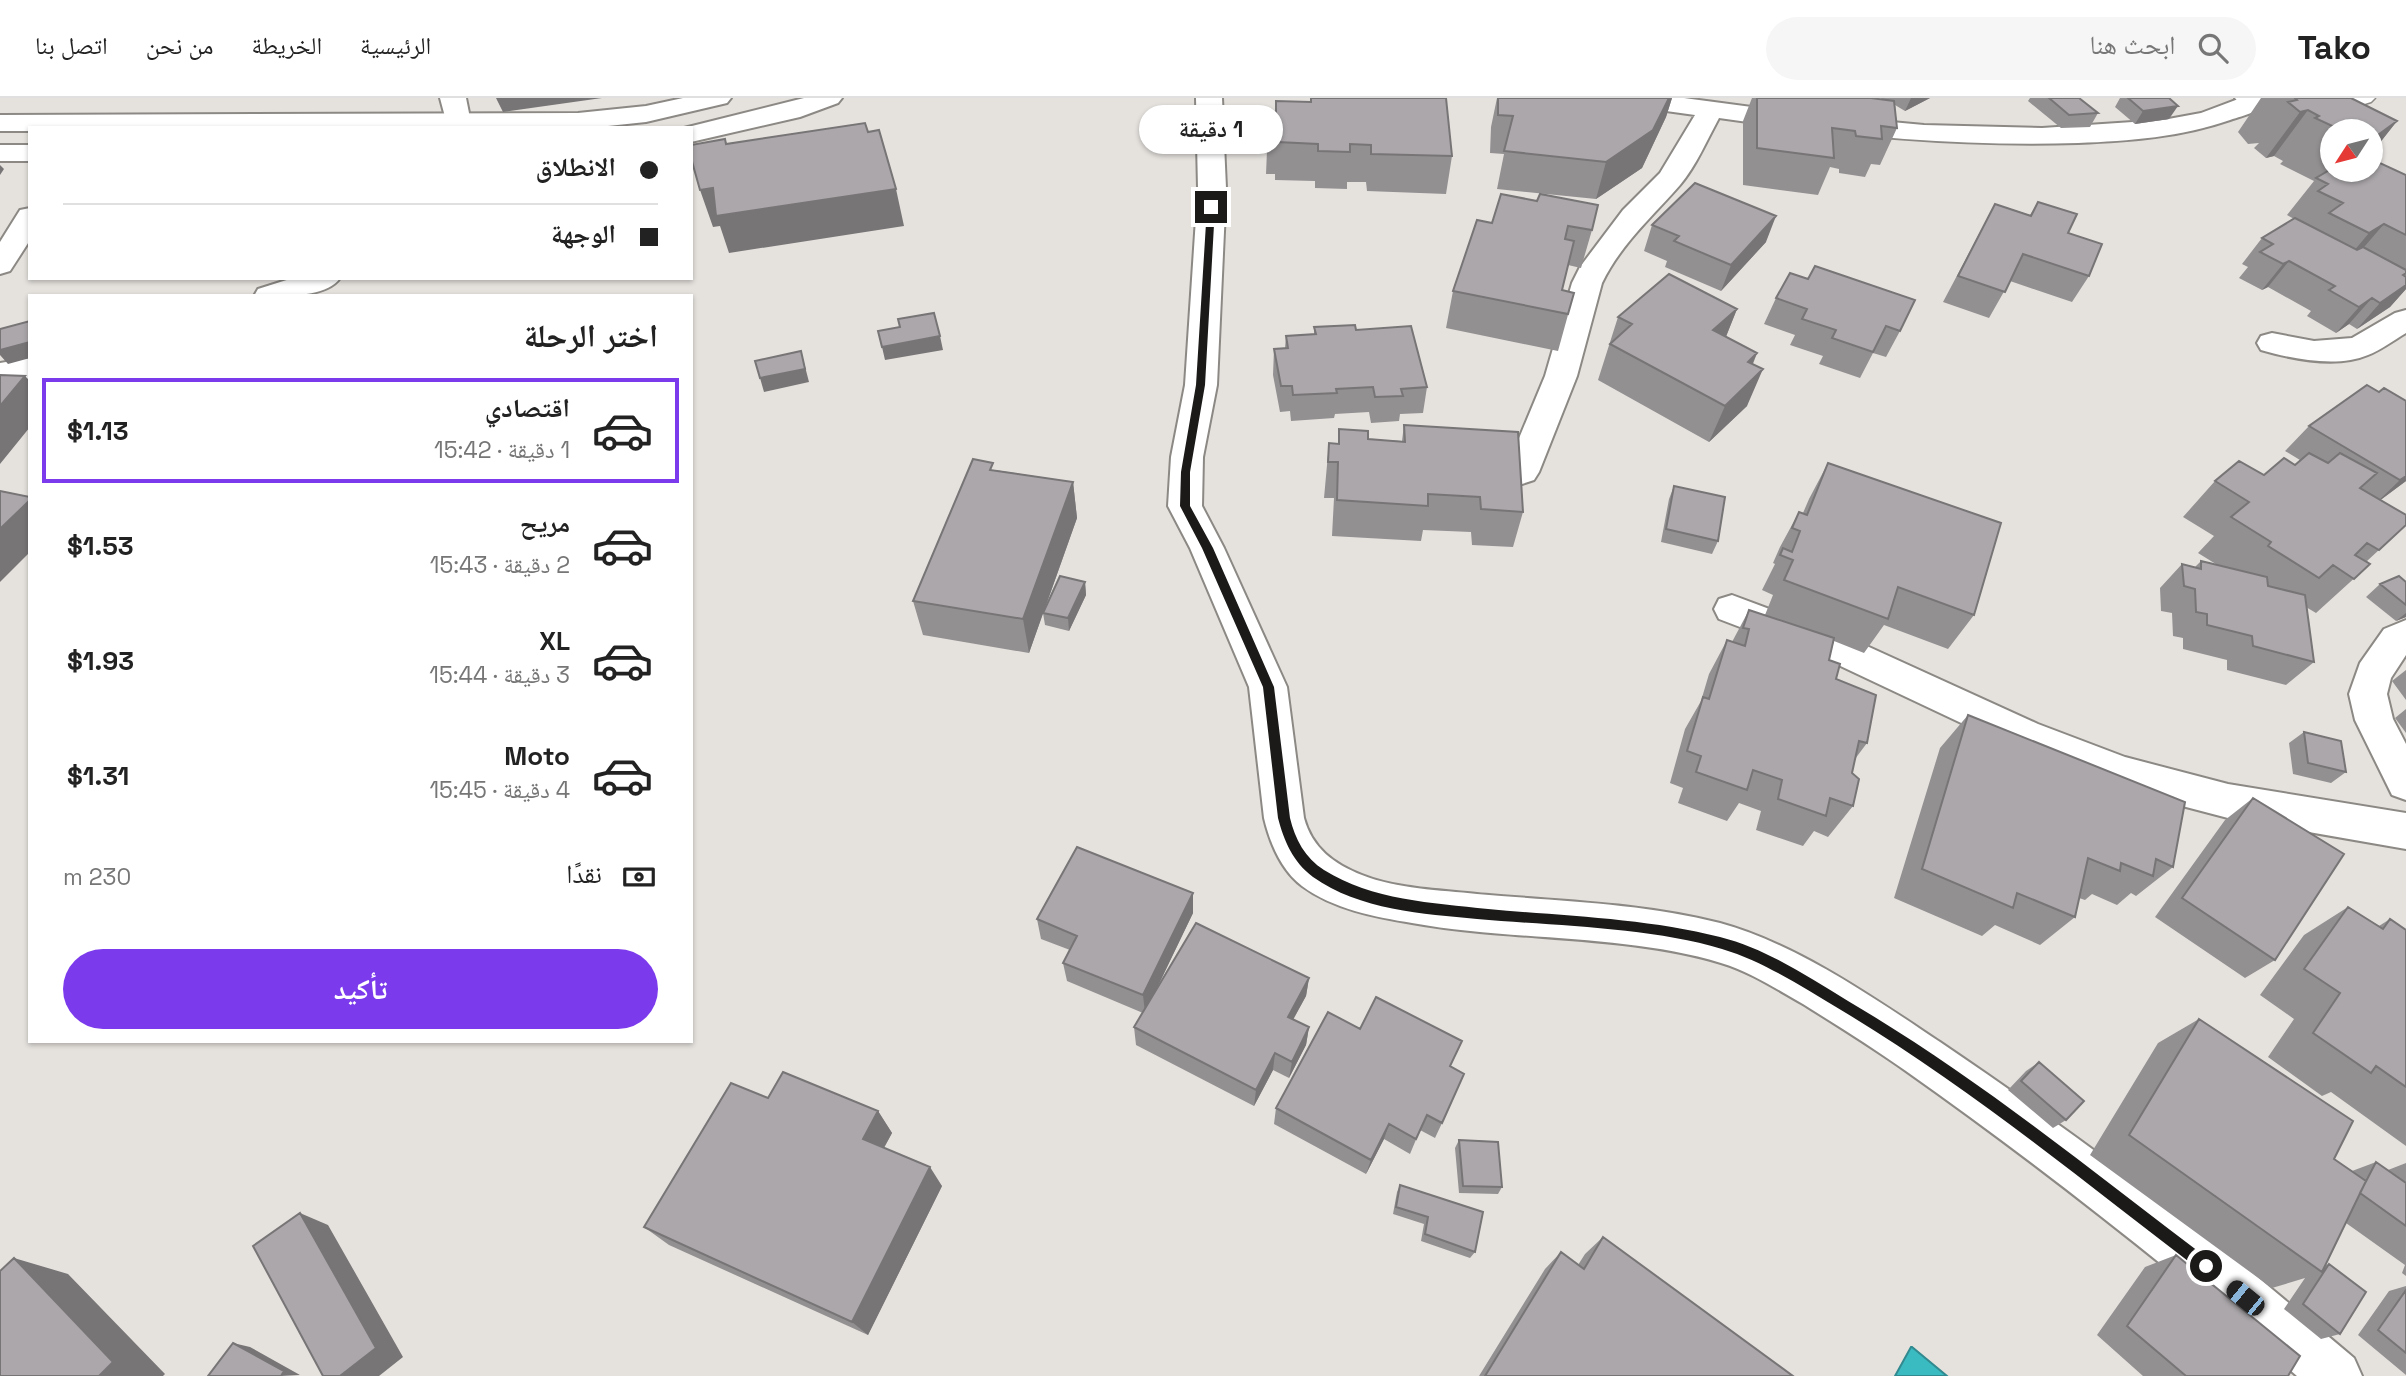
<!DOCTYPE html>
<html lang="ar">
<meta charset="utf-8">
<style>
body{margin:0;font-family:"Space Grotesk","Noto Naskh Arabic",sans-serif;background:#f6f6f6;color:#222;direction:rtl;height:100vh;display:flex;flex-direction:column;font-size:26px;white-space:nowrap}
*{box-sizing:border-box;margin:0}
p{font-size:23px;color:#767676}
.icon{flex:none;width:38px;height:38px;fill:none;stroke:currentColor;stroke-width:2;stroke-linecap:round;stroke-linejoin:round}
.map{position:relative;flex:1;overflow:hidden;direction:ltr}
.side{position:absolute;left:28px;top:196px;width:665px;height:749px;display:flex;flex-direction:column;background:#fff;border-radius:0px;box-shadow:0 2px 5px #0004;direction:rtl}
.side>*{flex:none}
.top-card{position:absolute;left:28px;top:28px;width:665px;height:154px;border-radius:0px;box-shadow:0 2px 5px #0004;direction:rtl;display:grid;align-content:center;height:154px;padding:0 35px;background:#fff}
.needle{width:46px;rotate:234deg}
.buttons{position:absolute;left:2320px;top:21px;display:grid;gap:14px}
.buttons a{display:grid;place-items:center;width:63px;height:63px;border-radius:50%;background:#fff;box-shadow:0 2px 5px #0004;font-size:35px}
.end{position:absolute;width:32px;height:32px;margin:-16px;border:9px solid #1b1a19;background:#fff;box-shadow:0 0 0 4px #fff}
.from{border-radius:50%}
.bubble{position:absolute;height:49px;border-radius:24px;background:#fff;box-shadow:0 2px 5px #0004;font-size:23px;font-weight:700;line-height:49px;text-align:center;direction:rtl}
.car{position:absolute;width:21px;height:42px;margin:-21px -10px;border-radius:9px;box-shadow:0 0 5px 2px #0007;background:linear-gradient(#222 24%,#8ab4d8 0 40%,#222 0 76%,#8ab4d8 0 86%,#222 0)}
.top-card b{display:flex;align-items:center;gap:24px;height:66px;font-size:26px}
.top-card b+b{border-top:2px solid #e0e0e0}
.top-card i{width:18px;height:18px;background:#222}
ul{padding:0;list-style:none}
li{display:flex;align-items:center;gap:21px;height:105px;margin:0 14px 10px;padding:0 21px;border:4px solid transparent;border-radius:0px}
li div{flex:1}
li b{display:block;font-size:26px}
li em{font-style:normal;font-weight:700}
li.selected{border-color:#7c3aed}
li>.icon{width:63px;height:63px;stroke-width:1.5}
h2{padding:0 35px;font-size:32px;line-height:84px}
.pay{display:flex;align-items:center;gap:18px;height:77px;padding:0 35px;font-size:26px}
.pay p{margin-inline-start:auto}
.primary-button{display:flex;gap:14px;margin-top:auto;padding:14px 35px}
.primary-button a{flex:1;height:80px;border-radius:42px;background:#7c3aed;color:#fff;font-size:28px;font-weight:700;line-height:80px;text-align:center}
header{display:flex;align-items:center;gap:42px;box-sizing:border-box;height:98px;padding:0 35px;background:#fff;border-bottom:2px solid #e0e0e0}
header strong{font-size:33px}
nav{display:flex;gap:38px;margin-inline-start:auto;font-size:24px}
.search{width:490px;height:63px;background:#f6f6f6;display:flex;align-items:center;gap:18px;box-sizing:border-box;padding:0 24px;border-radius:38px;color:#767676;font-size:26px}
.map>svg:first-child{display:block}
</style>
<header>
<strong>Tako</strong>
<div class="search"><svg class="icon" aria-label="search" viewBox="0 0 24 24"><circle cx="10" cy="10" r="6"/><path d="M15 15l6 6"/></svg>ابحث هنا</div>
<nav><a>الرئيسية</a><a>الخريطة</a><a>من نحن</a><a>اتصل بنا</a></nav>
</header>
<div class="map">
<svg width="2406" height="1278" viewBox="0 0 2406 1278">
<rect width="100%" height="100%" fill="#e5e2de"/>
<path fill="#3abac1" stroke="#318a8f" stroke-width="2" d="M1911 1249H1912L1947 1278H1895Z"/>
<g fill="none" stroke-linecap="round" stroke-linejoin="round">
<g stroke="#8c8985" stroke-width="3">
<path id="service" d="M2342 0H2375L2371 4 2315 21 2307 20 2304 15 2307 10Z"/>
</g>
<g stroke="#8c8985" stroke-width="4">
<path id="minor" d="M440 0H466L471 25 468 30H448Z
M1196 0H1222L1226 90 1217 287 1203 359 1202 408 1224 450 1287 589 1304 720C1312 750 1334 766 1362 777 1397 791 1440 792 1477 796 1557 803 1642 805 1720 825 1797 846 1874 900 1940 944 2030 1005 2118 1068 2203 1135 2254 1175 2304 1218 2354 1260L2362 1278H2297C2170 1171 2041 1068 1906 973 1872 949 1838 928 1803 906 1776 891 1751 874 1721 865 1626 836 1511 843 1412 825 1375 819 1333 811 1302 788 1281 772 1270 745 1264 720L1249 589 1190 450 1168 408 1171 359 1185 287 1198 90Z
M1617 0H1684L1805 16 1924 27 2042 30 2163 22 2201 15 2241 0H2271C2261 14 2245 17 2230 22 2181 39 2130 43 2078 45 1958 49 1838 37 1719 20 1707 42 1696 68 1680 87 1652 119 1621 146 1602 185L1577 278 1539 374 1534 382 1522 386 1510 382 1505 374 1545 278 1572 185 1580 169 1623 112 1660 75 1695 17 1630 8 1621 5Z
M30 110V142L10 173 0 176V144L20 112Z
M293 180H340C326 201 277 198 254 198L258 191Z
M2406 212V235C2394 242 2381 252 2368 257 2338 270 2292 261 2261 252L2257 245 2261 238 2272 235 2314 243 2352 240 2395 215Z
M30 260V281L0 287V265Z
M1732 497 1858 544 2038 626 2125 659 2228 686 2406 715V751L2228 720 2125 693 2010 648 1832 564 1719 521 1714 511 1719 501Z
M2406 522V557L2391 580 2387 596 2393 621 2406 646V702L2392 697 2355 622 2349 596 2360 565 2384 531Z"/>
</g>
<g stroke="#8c8985" stroke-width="4">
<path id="tertiary" d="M2235 0H2267L2333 37V56L2324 54 2239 5Z"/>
</g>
<g stroke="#8c8985" stroke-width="4">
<path id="primary" d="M683 0H731L727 5 646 24 589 30H30V33H0V17L578 15 646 8Z
M804 0H842L838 5 800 19 691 44V30H684Z
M0 47H30V63H0Z"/>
</g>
<use href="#service" fill="#fff" fill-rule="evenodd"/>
<use href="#minor" fill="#fff" fill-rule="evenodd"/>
<use href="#tertiary" fill="#fff" fill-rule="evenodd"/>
<use href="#primary" fill="#fff" fill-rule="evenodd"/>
</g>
<path fill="#939092" d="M1497 0H1672L1666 19 1642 70 1596 101 1497 91 1504 56 1490 55 1491 29Z
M1752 0H1871L1884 2 1880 0H1930L1905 13 1895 7 1897 30 1880 67 1871 66 1865 79 1839 75V71L1830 69 1818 97 1743 87V23Z
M2030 0H2079L2098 15 2090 29 2061 30 2028 3Z
M2120 0H2169V21L2135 26 2115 9Z
M2261 0H2351L2397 23 2371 56V33H2333V72L2406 77V191L2390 209 2357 231 2349 226 2336 235 2307 218 2311 213 2268 189 2262 192 2239 180 2248 169 2242 166 2262 140 2294 121 2287 117 2314 83 2280 66 2283 63 2274 58 2266 60 2254 50 2259 45 2248 46 2238 34Z
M1276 3 1452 58 1446 96 1367 93 1366 84H1347V91L1315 90V83L1275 82V76H1266L1268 28H1275Z
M1501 96 1592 132 1581 170 1568 167 1562 192 1574 195 1558 253 1446 230 1453 193 1492 125Z
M2038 104 2068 135 2089 178 2072 204 2010 183 1989 220 1943 204 1995 106 2030 117Z
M1652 127 1766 144 1721 193 1665 169 1667 163 1644 153Z
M1790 175 1900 233 1886 259 1873 255 1860 280 1819 266 1823 258 1790 247 1795 237 1764 226 1776 200Z
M1737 211 1726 239 1757 255 1753 266 1747 308 1709 344 1598 282 1618 219Z
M1314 229 1356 232 1427 289 1423 315 1400 316 1399 323 1371 325 1369 314 1335 316 1334 320 1291 323 1290 313 1280 314 1273 277 1274 251 1285 250 1286 238 1314 236Z
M2379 294 2406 303V383L2380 402 2406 427 2367 463 2370 466 2316 515 2306 509 2314 564 2286 587 2227 572V562L2183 551V540L2173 538 2172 515 2161 513 2160 490 2182 466 2195 469 2201 463 2219 468 2198 455 2214 438 2183 419 2215 383 2264 377 2295 367 2300 362 2285 353 2309 328Z
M1404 327 1523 414 1513 449 1472 447 1471 434 1423 432 1421 443 1332 438 1334 400H1324L1329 345 1338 346 1339 331 1368 341 1402 343Z
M1828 365 1974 517 1948 551 1884 527 1864 555 1834 543 1829 562 1836 581 1867 645 1855 661 1852 675 1853 708 1828 739 1814 733 1803 748 1756 732 1761 713 1739 705 1727 723 1678 705 1683 690 1670 685 1685 631 1701 603 1709 576 1727 542 1732 544 1749 512 1765 517 1773 497 1762 492 1775 466 1773 465 1780 449 1799 414 1803 415 1809 401Z
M995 372 1073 384 1077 420 1044 513 1085 484 1086 497 1069 533 1045 527 1043 515 1029 555 923 537 913 503Z
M1674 388 1718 443 1712 456 1661 444 1669 401Z
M2406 484V519L2396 523 2366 499 2380 486Z
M2406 572V602L2392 583Z
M2406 611V635L2395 620Z
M1968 617 2173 769 2136 798 2131 795 2117 807 2092 796 2085 802 2079 800 2075 819 2040 847 1995 827 1982 838 1894 800 1940 650Z
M2304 634 2346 674 2331 685 2293 676 2289 645Z
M2253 700 2275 862 2245 880 2155 819 2225 722Z
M1193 795V815L1153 898 1309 880 1306 898 1293 922 1309 929 1306 947 1289 980 1273 972 1254 1008 1136 947 1134 929 1143 915 1067 883 1063 865 1070 852 1041 841 1037 821Z
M2348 809 2379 828 2390 821 2406 832V1048L2331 994 2322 998 2268 959 2294 921 2260 897 2304 837Z
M2199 921 2334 1061 2352 1073 2376 1064 2388 1072 2406 1065V1178L2402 1175 2405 1167 2346 1125 2326 1167 2329 1166 2340 1236 2321 1241 2284 1211 2305 1180 2272 1190 2090 1057 2158 945Z
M1360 931 1450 969 1442 1025 1435 1040 1420 1032 1410 1056 1384 1041 1366 1076 1274 1026 1276 1010Z
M2039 964 2066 1022 2053 1030 2008 992 2026 973Z
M768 1000 878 1013 892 1035 884 1050 942 1088 868 1237 669 1147 644 1129Z
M1459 1042 1502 1089 1498 1096 1459 1095 1455 1050Z
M1400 1087 1475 1154 1470 1160 1421 1143 1424 1126 1393 1116 1397 1094Z
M1603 1139 1793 1278H1479L1545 1171 1561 1154 1578 1167 1585 1156Z
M2176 1157 2288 1278H2143L2097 1237 2145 1169Z
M2406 1188V1277L2358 1237 2389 1193Z"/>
<path fill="#787577" d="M496 0H602L503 14Z
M1669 0H1672L1666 19 1642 70 1596 101 1606 64Z
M1911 0H1930L1905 13Z
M2178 8 2169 21 2135 26 2143 13Z
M2308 12 2274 58 2266 60 2300 14Z
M2397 23 2371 56V42Z
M0 67 4 71 0 77Z
M713 90 896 91 904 128 729 155 720 128 713 129 700 92Z
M1776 118 1766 144 1721 193 1731 167Z
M2384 126 2352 163 2337 173 2369 135Z
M2289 163 2268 189 2262 192 2283 166Z
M2406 187V191L2390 209 2357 231 2380 205Z
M2372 200 2349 226 2336 235 2359 209Z
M1737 211 1722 248 1713 232Z
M940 238 943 252 885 262 882 249Z
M30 244V260L8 266 0 257V252Z
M801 253 809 284 764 294 760 280Z
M1757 255 1741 292 1748 264Z
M1763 271 1747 308 1709 344 1725 308Z
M25 278 30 283V329L0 366V308Z
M2406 378V383L2374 407 2400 382Z
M1073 384 1077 420 1029 555 1023 521Z
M30 402V454L0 484V431Z
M1085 484 1086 497 1069 533 1068 520Z
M2406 515V519L2396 523Z
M1193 795V815L1145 915 1143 897Z
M1309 880 1306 898 1285 936 1288 919Z
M1309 929 1306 947 1289 980 1292 964Z
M1275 955 1273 972 1254 1008 1256 992Z
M878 1013 892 1035 877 1062 863 1041Z
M1389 1026 1384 1041 1366 1076 1371 1062Z
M930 1069 942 1088 868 1237 852 1224Z
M300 1115 328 1127 403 1259 379 1278H340Z
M14 1160 68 1176 165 1276 163 1278H99Z
M233 1245 250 1249 300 1277 281 1278Z"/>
<path fill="#aba7aa" stroke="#787577" stroke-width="2" d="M1311 0H1446L1452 58 1371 56V47L1350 46V54L1318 53V46L1277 44V39L1267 38 1268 28H1276V3L1311 4Z
M1498 0H1669L1653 32 1606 64 1504 53 1513 18 1498 17Z
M1757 0H1871L1894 3 1897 30 1881 28 1882 41 1856 38 1855 33 1832 30 1834 60 1757 50Z
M2049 0H2079L2098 15 2069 17Z
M2128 0H2169L2178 8 2143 13Z
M2295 0H2351L2397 23 2371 42V33H2343L2315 20 2319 18 2308 12 2300 14 2288 4 2297 2Z
M865 25 868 34 879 32 896 91 716 118 713 90 700 92 691 60V47L725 41 726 46Z
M2371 64 2376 66 2380 65 2406 77V137L2384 126 2369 135 2329 115 2343 105 2318 93 2328 86 2316 80 2333 70V72H2371Z
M1695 85 1776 118 1731 167 1674 143 1679 138 1652 127Z
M1501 96 1537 103 1540 96 1598 107 1592 132 1568 128 1565 141 1574 143 1562 192 1574 195 1568 216 1453 193 1477 122 1492 125Z
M2038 104 2077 116 2068 135 2102 146 2089 178 2023 156 2005 194 1958 178 1995 106 2031 118Z
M2295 120 2357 152 2363 149 2406 172V175L2403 177 2406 179V187L2380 205 2372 200 2359 209 2329 192 2335 188 2289 163 2283 166 2260 154 2273 146 2262 140Z
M1815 168 1915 202 1900 233 1886 228 1873 254 1832 240 1836 232 1802 221 1807 211 1776 200 1790 175 1808 181Z
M1669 176 1737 211 1713 232 1757 255 1748 264 1763 271 1725 308 1610 246 1632 226 1618 219Z
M934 215 940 238 882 249 878 233 900 229 898 221Z
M30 223V244L0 252V231Z
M1355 227 1356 232 1411 228 1427 289 1401 291 1403 298 1375 299 1373 289 1336 291 1337 295 1293 297 1292 288H1281L1274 251 1288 250 1286 238 1316 236 1314 229Z
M801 253 805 271 760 280 755 263Z
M0 277 25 278 0 308Z
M2367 287 2379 294 2384 290 2406 303V378L2400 382 2309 328Z
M1404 327 1518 334 1523 414 1481 411 1480 399 1428 396V408L1337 402 1338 364H1328L1329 345 1339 346V331L1368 333V341L1405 344Z
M2309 355 2328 365 2340 355 2377 375 2360 390 2406 417V427L2379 452 2367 445 2355 457 2370 466 2354 481 2333 467 2319 480 2268 448 2271 444 2231 419 2249 404 2215 383 2239 363 2264 377 2284 360 2295 367Z
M973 361 993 365 990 372 1073 384 1023 521 913 503Z
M1828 365 2001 425 1974 517 1898 489 1888 521 1784 482 1793 462 1780 457 1783 450 1792 454 1800 433 1792 430 1799 414 1807 417Z
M1674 388 1725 399 1718 443 1666 431Z
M0 393 30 399V402L0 431Z
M2201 463 2267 479 2268 488 2305 497 2314 564 2253 548 2252 538 2207 527V516L2196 514 2195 491 2184 488 2182 466 2201 471Z
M1060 478 1085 484 1068 520 1043 515Z
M2399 478 2406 484V507L2380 486Z
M1749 512 1834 540 1829 562 1840 566 1836 581 1876 597 1867 645 1859 643 1852 675 1859 681 1853 708 1830 700 1826 718 1778 701 1782 682 1753 672 1747 692 1696 674 1701 658 1687 653 1703 599 1709 601 1727 542 1745 548 1749 531 1743 530Z
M1968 617 2185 704 2173 769 2156 761 2153 778 2121 765 2120 773 2088 760 2075 819 2017 795 2013 810 1922 771Z
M2304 634 2341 643 2346 674 2308 665Z
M2253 700 2344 756 2275 862 2182 800Z
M1077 749 1193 795 1143 897 1063 865 1077 838 1037 821Z
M2348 809 2383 831 2390 821 2406 832V989L2376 968 2371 975 2313 935 2340 895 2304 871Z
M1196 825 1309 880 1288 919 1309 929 1292 964 1275 955 1256 992 1134 929Z
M1376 899 1462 943 1450 968 1464 976 1442 1025 1427 1017 1416 1041 1389 1026 1371 1062 1276 1010 1328 914 1360 931Z
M2199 921 2353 1023 2334 1061 2366 1083 2322 1174 2129 1037Z
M2039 964 2084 1003 2066 1022 2021 983Z
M783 974 878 1013 863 1041 930 1069 852 1224 644 1129 731 985 768 1000Z
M1459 1042 1498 1044 1502 1089 1463 1088Z
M2376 1064 2406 1085V1128L2360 1095Z
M1400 1087 1483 1114 1475 1154 1425 1136 1428 1119 1396 1109Z
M300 1115 376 1250 340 1278H323L253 1148Z
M1603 1139 1793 1278H1485L1561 1154 1584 1171Z
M2176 1157 2300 1258 2288 1278H2186L2127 1228Z
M14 1160 113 1264 99 1278H0V1173Z
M2329 1166 2366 1194 2340 1236 2303 1206Z
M2406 1192V1255L2378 1232Z
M233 1245 284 1273 281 1278H208Z"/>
<path fill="#1b1a19" d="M1211 107 1215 109 1205 287 1190 374V408L1213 450 1274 589 1290 720C1295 741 1305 760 1324 772 1372 802 1432 805 1488 811 1565 818 1645 820 1720 839 1767 851 1807 878 1848 903 1976 978 2092 1073 2211 1163L2213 1168 2211 1173 2206 1175 2201 1173C2083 1083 1968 988 1841 912 1802 889 1765 864 1722 851 1648 829 1555 828 1477 821 1424 816 1359 812 1313 779 1293 764 1284 743 1278 720L1263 589 1202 450 1180 408 1181 374 1196 287 1207 109Z"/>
</svg>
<div class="buttons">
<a><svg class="needle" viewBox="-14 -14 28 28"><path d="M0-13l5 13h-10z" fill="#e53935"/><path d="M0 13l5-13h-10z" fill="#767676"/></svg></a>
</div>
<i class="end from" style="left:2206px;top:1168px"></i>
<i class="end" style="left:1211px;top:109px"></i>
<div class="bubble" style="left:1139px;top:7px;width:144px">1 دقيقة</div>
<i class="car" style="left:2245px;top:1200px;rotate:309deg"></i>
<div class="top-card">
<b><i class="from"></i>الانطلاق</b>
<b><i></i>الوجهة</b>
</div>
<section class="side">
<h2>اختر الرحلة</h2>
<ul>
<li class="selected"><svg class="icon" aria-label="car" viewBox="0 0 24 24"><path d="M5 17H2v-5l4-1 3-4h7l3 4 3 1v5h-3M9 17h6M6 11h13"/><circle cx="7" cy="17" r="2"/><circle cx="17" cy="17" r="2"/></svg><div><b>اقتصادي</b><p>1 دقيقة · 15:42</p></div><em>$1.13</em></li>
<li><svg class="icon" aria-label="car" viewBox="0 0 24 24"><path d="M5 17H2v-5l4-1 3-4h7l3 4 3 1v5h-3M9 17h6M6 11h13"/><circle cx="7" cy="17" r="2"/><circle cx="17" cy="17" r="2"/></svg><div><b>مريح</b><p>2 دقيقة · 15:43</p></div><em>$1.53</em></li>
<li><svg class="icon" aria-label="car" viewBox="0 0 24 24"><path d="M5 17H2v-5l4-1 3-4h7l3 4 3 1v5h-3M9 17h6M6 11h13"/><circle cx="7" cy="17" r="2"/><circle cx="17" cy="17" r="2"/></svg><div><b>XL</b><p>3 دقيقة · 15:44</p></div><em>$1.93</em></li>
<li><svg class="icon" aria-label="car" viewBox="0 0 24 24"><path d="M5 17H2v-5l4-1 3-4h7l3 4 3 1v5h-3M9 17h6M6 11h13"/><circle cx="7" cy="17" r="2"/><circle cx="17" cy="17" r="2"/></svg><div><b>Moto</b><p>4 دقيقة · 15:45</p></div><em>$1.31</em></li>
</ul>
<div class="pay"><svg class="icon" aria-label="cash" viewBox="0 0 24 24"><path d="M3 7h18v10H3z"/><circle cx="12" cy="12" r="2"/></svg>نقدًا<p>230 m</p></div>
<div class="primary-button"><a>تأكيد</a></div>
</section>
</div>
